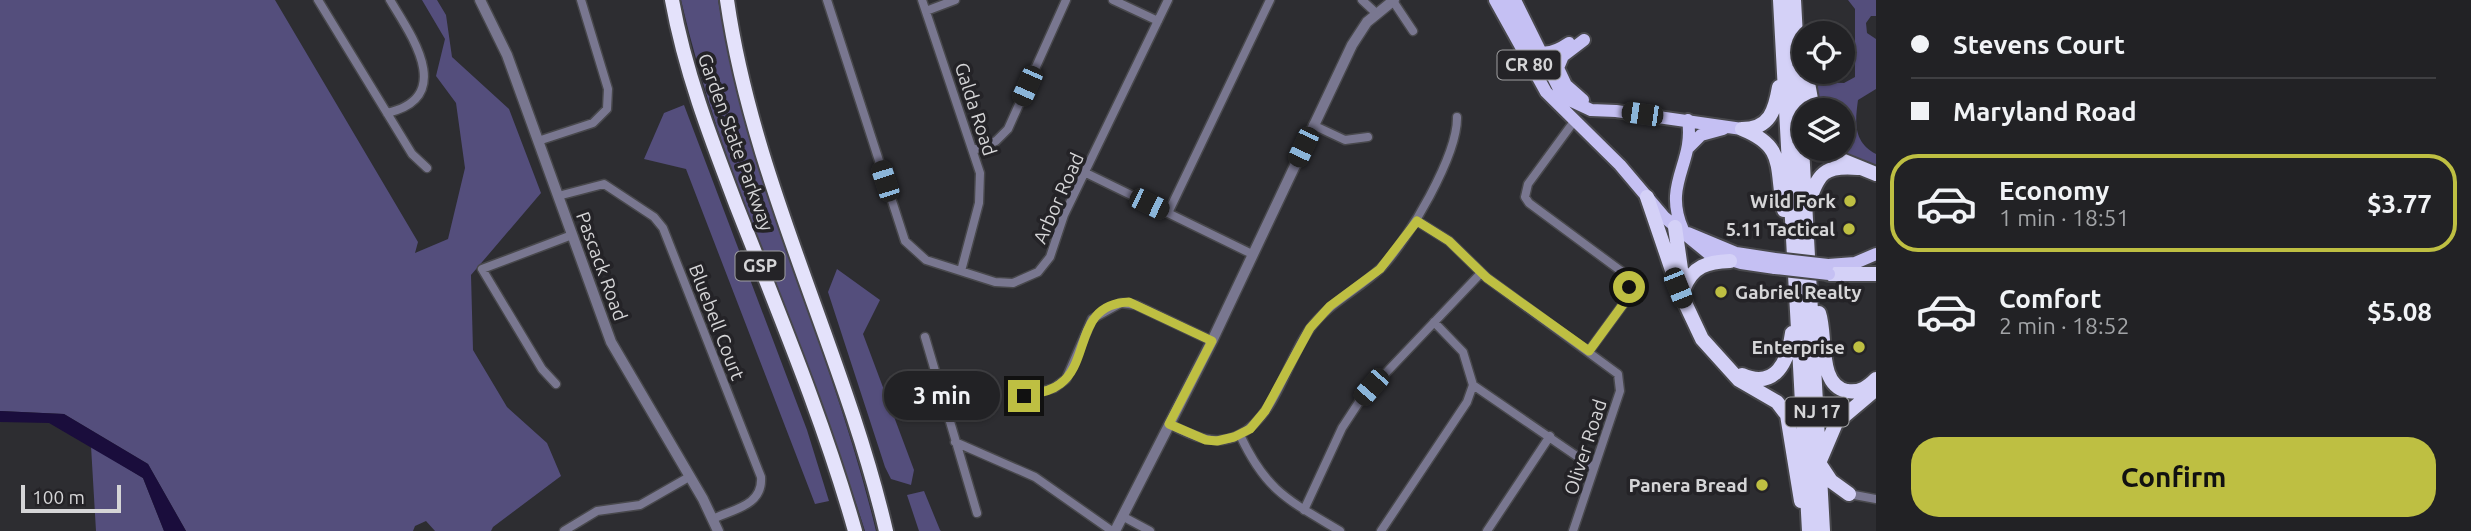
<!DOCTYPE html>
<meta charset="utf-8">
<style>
body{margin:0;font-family:Ubuntu,sans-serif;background:#2a2a2d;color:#f1f3f6;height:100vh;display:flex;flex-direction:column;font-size:26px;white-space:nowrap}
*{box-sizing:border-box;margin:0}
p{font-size:23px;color:#a2a4a7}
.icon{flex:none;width:38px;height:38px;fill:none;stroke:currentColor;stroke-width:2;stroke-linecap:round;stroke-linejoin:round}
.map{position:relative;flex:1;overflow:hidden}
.details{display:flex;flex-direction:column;background:#222225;width:595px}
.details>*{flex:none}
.top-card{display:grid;align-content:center;height:154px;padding:0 35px;background:#222225}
.buttons{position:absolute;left:1792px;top:21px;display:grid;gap:14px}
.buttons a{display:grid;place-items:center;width:63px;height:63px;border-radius:50%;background:#222225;box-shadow:0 2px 5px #0004,0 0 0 2px #3f3f42;font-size:35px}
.scale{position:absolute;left:21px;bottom:18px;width:100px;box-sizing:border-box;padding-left:7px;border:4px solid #d5d5d7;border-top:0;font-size:19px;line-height:24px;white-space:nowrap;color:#d5d5d7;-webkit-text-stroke:5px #242327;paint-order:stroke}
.end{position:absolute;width:32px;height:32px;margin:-16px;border:9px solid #bebf42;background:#111;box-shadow:0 0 0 4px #111}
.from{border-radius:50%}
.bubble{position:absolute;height:49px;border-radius:24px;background:#222225;box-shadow:0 2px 5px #0004,0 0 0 2px #3f3f42;font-size:23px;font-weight:700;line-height:49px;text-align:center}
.car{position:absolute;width:21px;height:42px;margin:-21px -10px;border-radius:9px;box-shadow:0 0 5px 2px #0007;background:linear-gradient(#222 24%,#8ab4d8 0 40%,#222 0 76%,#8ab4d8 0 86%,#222 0)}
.top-card b{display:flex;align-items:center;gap:24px;height:66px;font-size:26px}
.top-card b+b{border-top:2px solid #3f3f42}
.top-card i{width:18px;height:18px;background:#f1f3f6}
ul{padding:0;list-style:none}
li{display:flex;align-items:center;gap:21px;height:98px;margin:0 14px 10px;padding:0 21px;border:4px solid transparent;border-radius:28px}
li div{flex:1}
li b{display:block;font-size:26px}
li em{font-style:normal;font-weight:700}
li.selected{border-color:#bebf42}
li>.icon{width:63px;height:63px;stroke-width:1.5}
.action{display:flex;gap:14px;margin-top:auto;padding:14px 35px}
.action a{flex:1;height:80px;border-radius:28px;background:#bebf42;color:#111;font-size:28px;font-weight:700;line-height:80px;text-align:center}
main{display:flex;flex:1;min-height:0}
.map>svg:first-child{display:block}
</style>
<main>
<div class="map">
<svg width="1876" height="531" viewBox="0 0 1876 531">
<rect width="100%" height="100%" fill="#2d2d31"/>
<path fill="#544e7c" d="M0 0H275L418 242 415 253 448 239 465 168 456 103 436 76 445 39 422 0H437L446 15 452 57 509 109 541 193 471 275 473 350 507 407 547 443 561 476 493 527 491 531H435L426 521 415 526 413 531H186L148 464 64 414 0 411Z
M681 0H718C750 183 833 351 876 531H865C809 352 723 183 681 0Z
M1848 0H1876V16H1871L1866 23 1867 33 1876 39V89L1858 100C1855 122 1853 142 1876 154V168L1832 149H1843V110H1816L1813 95 1820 82 1844 83 1855 77V9Z
M684 105 807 430 829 501 815 504 686 169 644 159 664 113Z
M837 269 880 300 863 334 914 470 911 485 891 479 885 467 828 292Z
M91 446 143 478 164 531H96Z
M924 491 940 530 941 531H919L907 495Z"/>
<path fill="#1a0d3c" d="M0 411 64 414 148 464 186 531H164L143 478 49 423 0 422Z"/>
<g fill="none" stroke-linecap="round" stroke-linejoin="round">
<g stroke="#48484c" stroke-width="11">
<path id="minor" d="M318 0 412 154 427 168
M827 0 905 241 926 260 995 282 1013 283 1038 272 1050 257 1064 215 1168 0
M922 0 980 173 979 203 961 271
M1113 0 1158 21
M1362 0 1376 13
M1393 1 1413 31
M926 11 955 0
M387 113C456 97 411 35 390 0
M1575 120 1528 184 1525 197 1529 203 1621 271 1628 281 1627 299 1589 351
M1313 125 1345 140 1368 137
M538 141 593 123 607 109 608 89 581 0
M974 150 996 141 1008 129 1066 0
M1086 173 1252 254
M558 196 604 184 654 217 663 228 761 477C763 506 733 509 713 519
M1168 213 1270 0
M1417 221 1449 241 1487 278 1618 374 1620 391 1573 531
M1434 322 1463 352 1473 385 1594 468
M925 337 977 513
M556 384 542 369 482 269 572 235
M1023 392 1024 396 1054 388 1066 379 1092 319 1121 303 1136 305 1212 341
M1169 424C1192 436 1215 447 1239 435 1276 416 1286 362 1309 330 1329 302 1359 290 1382 267 1408 240 1458 155 1457 117
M1240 435C1266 491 1288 500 1340 531
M955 442 1035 477 1112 531
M1849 494 1876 499
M1304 510 1342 428 1361 399 1481 273
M1122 516 1150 531
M564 531 597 511 640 505 689 477
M1381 531 1467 402 1473 385
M1487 531 1550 436"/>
</g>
<g stroke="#48484c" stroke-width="13">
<path id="tertiary" d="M480 0 507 55 611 342 703 499 718 531
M1115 531 1212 341 1352 45 1367 22 1394 0"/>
</g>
<g stroke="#48484c" stroke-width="16">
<path id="primary" d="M1495 0 1546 92 1620 165 1664 217 1708 253 1741 263 1775 268
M1501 0C1527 22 1523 74 1569 43
M1515 0 1565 101
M1561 96 1591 110 1616 111 1742 129
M1583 100 1566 85 1558 68 1563 56 1584 40
M1688 148 1701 135 1723 129
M1683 230C1662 183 1695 164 1688 120
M1688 233 1736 253 1775 259
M1828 265 1855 263 1876 254"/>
</g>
<g stroke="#48484c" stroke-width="18">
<path id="trunk" d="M1780 0 1809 531
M1794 0 1823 531
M1806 72 1813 110
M1742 129C1787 147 1775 168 1784 210
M1742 129C1770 129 1775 110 1779 87
M1825 149 1839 159 1876 174
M1647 197 1678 288 1702 339 1739 380 1777 402 1787 415 1801 501
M1808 205C1818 173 1824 165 1858 168
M1675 227 1682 276
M1829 274H1876
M1684 288C1693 266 1707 262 1730 261
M1819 313C1827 336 1817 385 1847 391 1860 393 1868 387 1876 379
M1742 375C1776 390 1788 361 1792 333
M1849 494 1831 481 1819 463 1836 423 1876 389"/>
</g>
<g stroke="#48484c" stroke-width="18">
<path id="motorway" d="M672 0C685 72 711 139 737 207 779 314 824 421 855 531
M727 0C753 183 844 351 886 531"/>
</g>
<use href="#minor" stroke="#797790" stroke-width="8"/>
<use href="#tertiary" stroke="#797790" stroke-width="10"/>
<use href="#primary" stroke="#c5c0f3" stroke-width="12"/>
<use href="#trunk" stroke="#d4d1f7" stroke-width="14"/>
<use href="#motorway" stroke="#e4e2fb" stroke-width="14"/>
<g stroke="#48484c" stroke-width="16" stroke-linecap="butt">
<path id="primary-bridge" d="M1775 259 1828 265
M1775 268 1829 274"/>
</g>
<use href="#primary-bridge" stroke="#c5c0f3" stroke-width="12"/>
</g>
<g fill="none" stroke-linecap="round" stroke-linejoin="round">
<path stroke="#bebf42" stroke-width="9" d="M1024 396C1036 393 1050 392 1060 384 1091 362 1074 304 1129 302L1212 341 1169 424 1206 440 1217 441 1234 437 1250 429 1265 411 1310 328 1330 306 1380 269 1417 221 1449 241 1487 278 1589 351 1627 299 1629 287"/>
</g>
<g fill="#bebf42" stroke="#242327" stroke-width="2.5">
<circle cx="1850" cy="201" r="7"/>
<circle cx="1849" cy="229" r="7"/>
<circle cx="1721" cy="292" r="7"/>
<circle cx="1859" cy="347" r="7"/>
<circle cx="1762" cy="485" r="7"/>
</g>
<g text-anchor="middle" stroke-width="7" stroke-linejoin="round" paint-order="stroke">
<g fill="#242327" stroke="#a0a0a2" stroke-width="2">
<rect x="1497.5" y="50.5" width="63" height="29" rx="5"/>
<rect x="735.5" y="251.5" width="49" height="29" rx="5"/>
<rect x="1785.5" y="397.5" width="63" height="29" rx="5"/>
</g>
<g font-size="18" font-weight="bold" fill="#d5d5d7">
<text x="1529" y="71">CR 80</text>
<text x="760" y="272">GSP</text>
<text x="1817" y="418">NJ 17</text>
</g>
<g font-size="19" fill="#d5d5d7" stroke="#242327">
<text transform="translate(976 109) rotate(72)" y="7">Galda Road</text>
<text transform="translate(736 142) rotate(70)" y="7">Garden State Parkway</text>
<text transform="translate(1058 198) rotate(-66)" y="7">Arbor Road</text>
<text transform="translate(602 266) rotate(70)" y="7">Pascack Road</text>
<text transform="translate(717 322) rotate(69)" y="7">Bluebell Court</text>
<text transform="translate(1585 447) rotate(-72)" y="7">Oliver Road</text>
</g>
<g font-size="19" font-weight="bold" fill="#d5d5d7" stroke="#242327" text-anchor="end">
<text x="1836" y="208">Wild Fork</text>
<text x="1835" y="236">5.11 Tactical</text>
<text x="1735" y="299" text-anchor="start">Gabriel Realty</text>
<text x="1845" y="354">Enterprise</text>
<text x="1748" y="492">Panera Bread</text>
</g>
</g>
</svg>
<div class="buttons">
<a><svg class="icon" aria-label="locate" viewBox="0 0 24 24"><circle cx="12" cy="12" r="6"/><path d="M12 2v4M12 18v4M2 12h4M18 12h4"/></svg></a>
<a><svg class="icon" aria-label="layers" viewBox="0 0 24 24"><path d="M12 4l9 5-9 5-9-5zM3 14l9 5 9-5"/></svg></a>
</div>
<div class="scale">100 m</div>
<i class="end from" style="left:1629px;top:287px"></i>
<i class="end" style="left:1024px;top:396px"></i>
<div class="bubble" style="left:884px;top:371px;width:116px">3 min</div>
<i class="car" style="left:1027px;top:86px;rotate:204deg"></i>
<i class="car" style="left:1642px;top:114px;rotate:278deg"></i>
<i class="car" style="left:1303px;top:147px;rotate:205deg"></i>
<i class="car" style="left:885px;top:181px;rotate:342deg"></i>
<i class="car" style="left:1149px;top:204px;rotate:116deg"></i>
<i class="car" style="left:1678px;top:288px;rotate:158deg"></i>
<i class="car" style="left:1371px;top:387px;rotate:221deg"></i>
</div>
<section class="details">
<div class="top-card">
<b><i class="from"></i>Stevens Court</b>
<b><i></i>Maryland Road</b>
</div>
<ul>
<li class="selected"><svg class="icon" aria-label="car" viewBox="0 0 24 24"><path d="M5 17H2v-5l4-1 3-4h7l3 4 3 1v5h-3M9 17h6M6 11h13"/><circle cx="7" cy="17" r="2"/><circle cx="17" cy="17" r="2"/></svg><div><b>Economy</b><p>1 min · 18:51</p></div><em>$3.77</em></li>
<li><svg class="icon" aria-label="car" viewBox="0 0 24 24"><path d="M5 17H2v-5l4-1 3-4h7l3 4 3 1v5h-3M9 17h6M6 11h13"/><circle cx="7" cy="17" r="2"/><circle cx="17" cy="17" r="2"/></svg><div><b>Comfort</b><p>2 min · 18:52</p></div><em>$5.08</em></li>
</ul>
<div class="action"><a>Confirm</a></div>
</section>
</main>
